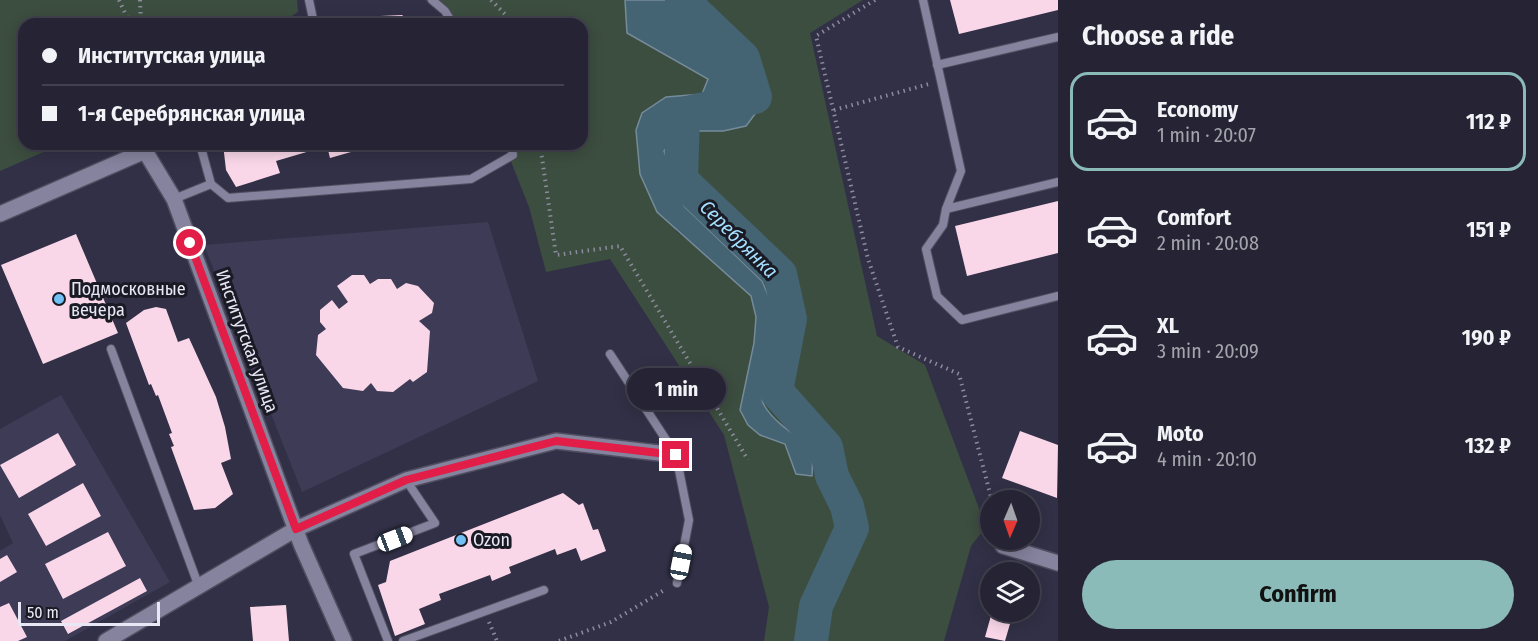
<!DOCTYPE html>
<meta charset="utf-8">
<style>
body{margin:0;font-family:"Fira Sans Condensed",sans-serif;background:#323040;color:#f1f3f6;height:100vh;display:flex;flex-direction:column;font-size:22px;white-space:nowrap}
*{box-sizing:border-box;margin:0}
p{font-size:20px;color:#a4a4ac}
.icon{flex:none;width:33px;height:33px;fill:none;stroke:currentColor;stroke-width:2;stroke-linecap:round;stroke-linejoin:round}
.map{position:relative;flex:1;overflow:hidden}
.details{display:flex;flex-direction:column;background:#262434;width:480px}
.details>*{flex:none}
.banner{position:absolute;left:18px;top:18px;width:570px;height:132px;border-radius:18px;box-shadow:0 3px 15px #0003,0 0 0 2px #42414f;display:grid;align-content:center;height:132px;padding:0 24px;background:#262434}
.needle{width:39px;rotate:182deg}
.controls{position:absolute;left:980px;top:490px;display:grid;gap:12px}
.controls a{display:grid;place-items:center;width:60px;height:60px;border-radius:50%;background:#262434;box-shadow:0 3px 15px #0003,0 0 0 2px #42414f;font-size:30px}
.scale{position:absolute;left:18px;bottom:15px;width:142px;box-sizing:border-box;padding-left:6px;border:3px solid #e7e7f5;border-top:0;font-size:16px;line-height:21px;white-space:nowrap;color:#e7e7f5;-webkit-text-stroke:4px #1a1a24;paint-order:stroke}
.end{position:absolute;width:27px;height:27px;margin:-14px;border:8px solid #e11d48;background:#fff;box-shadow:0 0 0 3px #fff}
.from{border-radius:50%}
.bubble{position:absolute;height:42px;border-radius:21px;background:#262434;box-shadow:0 3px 15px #0003,0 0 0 2px #42414f;font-size:20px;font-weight:700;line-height:42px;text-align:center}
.car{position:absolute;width:18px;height:36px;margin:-18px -9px;border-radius:8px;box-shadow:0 0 4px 2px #0007;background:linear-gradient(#fff 24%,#345 0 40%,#fff 0 76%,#345 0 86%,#fff 0)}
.banner b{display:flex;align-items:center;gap:21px;height:57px;font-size:22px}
.banner b+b{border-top:2px solid #42414f}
.banner i{width:15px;height:15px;background:#f1f3f6}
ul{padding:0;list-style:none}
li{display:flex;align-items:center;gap:18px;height:99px;margin:0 12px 9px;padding:0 12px;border:3px solid transparent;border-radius:18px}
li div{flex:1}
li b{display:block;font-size:22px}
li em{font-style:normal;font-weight:700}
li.current{border-color:#8bbbb9}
li>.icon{width:54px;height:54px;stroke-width:1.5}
h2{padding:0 24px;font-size:27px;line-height:72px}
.action{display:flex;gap:12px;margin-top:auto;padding:12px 24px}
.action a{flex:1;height:69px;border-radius:36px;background:#8bbbb9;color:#111;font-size:24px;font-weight:700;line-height:69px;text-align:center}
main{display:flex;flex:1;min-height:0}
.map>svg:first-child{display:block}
</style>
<main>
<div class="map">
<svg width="1058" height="641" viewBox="0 0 1058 641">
<rect width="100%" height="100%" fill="#323046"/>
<path fill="#3e3b57" d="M488 222 538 381 302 492 204 245Z
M61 395 170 582 65 641H0V551L13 543 0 515V429Z"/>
<path fill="#3c4e3f" d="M0 0H297L298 12 279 24H24V144H62L0 171Z
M425 0H625L627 33 709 78 702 94 666 97 642 113 676 231 712 259 751 296 756 317 754 343 740 410 760 435 785 444 796 474 812 476 813 448C797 436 774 423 764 405 754 388 772 357 775 338 778 321 770 297 762 281L684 206 664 151 677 131H723L753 78 681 16 677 0H863L810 33 877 336 925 365 986 527 971 546 944 641H764L769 607 724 435 610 259 546 272 529 207 504 144H582V24H448L442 14Z"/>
<path fill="#446373" stroke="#758b9a" stroke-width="1.5" d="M625 0H677L681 16 753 78 761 106 746 126 723 131H678L664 151 684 206 762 281C770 297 778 321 775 339 772 357 754 388 764 405 774 423 797 436 813 448L812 476 796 474 785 444 760 435 748 425 740 410 754 343 756 317 751 296 657 212 640 174 636 130 642 113 666 97 702 94 708 79 627 33Z"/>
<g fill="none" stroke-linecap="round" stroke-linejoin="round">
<path stroke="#446373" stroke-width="34" d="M682 0 743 58 755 97 683 114 681 180 780 274 790 319 776 391 826 447 832 476 847 506 852 528 816 606 811 641"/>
</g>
<path fill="#f9d7e9" d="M950 0H1058V10L959 34Z
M402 15 413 24H357L380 16Z
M223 144H348L351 152 330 158 327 146 276 161 280 173 236 187 226 170Z
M1058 201V253L967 276 955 226Z
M76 234 118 333 43 364 1 265Z
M352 275H364L370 284 378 279H391L397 289 406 283 418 286 434 303 432 313 419 321 430 331 427 372 413 382 410 379 393 392 377 391 371 383 363 391 343 388 316 355 318 335 326 329 320 322V310L332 300 339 309 348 302 337 286Z
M156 307 166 309 178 342 189 338 216 397 225 427 231 459 221 463 233 494 215 508 194 510 171 447 174 446 169 434 172 433 158 395 156 396 151 384 149 385 126 323 144 310Z
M1020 431 1058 445 1057 498 1002 478Z
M58 433 76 465 19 498 0 465Z
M83 483 101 516 46 546 28 514Z
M563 493 579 505 583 503 593 530 598 529 606 551 581 561 576 548 557 555 555 549 509 567 511 573 492 581 490 575 439 594 441 600 419 609 425 624 395 636 378 585 386 582 390 561Z
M108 532 126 566 63 599 45 564Z
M7 555 17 572 0 582V559Z
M140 578 147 591 68 634 61 621Z
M9 603 27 637 18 641H0V607Z
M286 605 289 641H253L250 607Z
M992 612 1012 617 1005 641 985 637Z"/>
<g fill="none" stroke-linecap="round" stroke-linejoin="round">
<g stroke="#4f4e60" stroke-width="10">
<path id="service" d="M309 0 314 24
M432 0 445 11 453 24
M923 0 961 171 946 209 943 225 926 249 937 296 962 320 1058 296
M937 65 1058 37
M200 144 211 184 228 198 471 179 513 155 511 144
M174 199 211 184
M946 209 1058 182
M111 349 199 587
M610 354 676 455 689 520 677 583
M388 641 354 554 435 523 406 480
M403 641 544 590"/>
</g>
<g stroke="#4f4e60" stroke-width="18">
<path id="minor" d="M0 214 145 151 174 199 301 544 344 641
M1003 546 1058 563
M106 641 296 529 406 480 556 441 676 455"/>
</g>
<path stroke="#8c8b9d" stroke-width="4" stroke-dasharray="1.5 4.5" stroke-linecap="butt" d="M119 0 130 24
M140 0 141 24
M491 0 507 16 510 24
M875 0 816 36 868 259 898 347 959 374 992 501
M834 110 929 84
M540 144 556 255 620 246 748 460
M489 622 497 641
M559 641 611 622 666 589"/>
<use href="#service" stroke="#85839d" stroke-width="8"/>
<use href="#minor" stroke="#85839d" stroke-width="15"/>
</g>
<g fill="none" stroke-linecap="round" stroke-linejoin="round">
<path stroke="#e11d48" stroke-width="8" d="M190 243 296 529 406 480 556 441 676 455"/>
</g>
<g fill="#72c1f5" stroke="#1a1a24" stroke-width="2">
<circle cx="59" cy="299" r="6"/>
<circle cx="461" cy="540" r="6"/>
</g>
<g text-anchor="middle" stroke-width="6" stroke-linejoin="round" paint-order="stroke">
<g font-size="18" fill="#e7e7f5" stroke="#1a1a24" text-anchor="start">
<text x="71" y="295">Подмосковные<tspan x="71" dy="21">вечера</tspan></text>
<text x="473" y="546">Ozon</text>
</g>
<g font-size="18" fill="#e7e7f5" stroke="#1a1a24">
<text transform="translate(247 341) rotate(70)" y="6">Институтская улица</text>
</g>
<g font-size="20" font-style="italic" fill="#a4dfff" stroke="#1a1a24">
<text transform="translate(739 239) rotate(45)" y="7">Серебрянка</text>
</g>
</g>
</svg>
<div class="controls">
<a><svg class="needle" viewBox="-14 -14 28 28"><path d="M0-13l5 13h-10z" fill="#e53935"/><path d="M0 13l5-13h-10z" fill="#a4a4ac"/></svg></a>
<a><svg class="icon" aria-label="layers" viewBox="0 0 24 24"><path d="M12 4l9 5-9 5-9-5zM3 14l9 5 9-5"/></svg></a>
</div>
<div class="scale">50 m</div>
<i class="end from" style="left:190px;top:243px"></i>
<i class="end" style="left:676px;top:455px"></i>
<div class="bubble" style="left:627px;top:368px;width:99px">1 min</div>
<i class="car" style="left:395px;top:539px;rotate:69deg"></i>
<i class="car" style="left:681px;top:562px;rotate:11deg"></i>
<div class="banner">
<b><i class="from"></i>Институтская улица</b>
<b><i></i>1-я Серебрянская улица</b>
</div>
</div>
<section class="details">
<h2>Choose a ride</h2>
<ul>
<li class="current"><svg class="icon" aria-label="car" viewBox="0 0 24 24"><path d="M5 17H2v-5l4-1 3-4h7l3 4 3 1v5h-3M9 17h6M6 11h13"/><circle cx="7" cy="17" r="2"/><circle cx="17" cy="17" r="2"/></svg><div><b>Economy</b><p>1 min · 20:07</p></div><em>112 ₽</em></li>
<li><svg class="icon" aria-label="car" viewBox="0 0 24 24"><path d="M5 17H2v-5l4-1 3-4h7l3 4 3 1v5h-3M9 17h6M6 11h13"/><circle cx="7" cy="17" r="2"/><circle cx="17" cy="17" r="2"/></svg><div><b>Comfort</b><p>2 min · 20:08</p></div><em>151 ₽</em></li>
<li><svg class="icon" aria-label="car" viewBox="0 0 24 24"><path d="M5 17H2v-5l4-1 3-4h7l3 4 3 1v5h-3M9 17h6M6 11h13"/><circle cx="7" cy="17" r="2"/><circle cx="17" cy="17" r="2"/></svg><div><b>XL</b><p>3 min · 20:09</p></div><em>190 ₽</em></li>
<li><svg class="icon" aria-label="car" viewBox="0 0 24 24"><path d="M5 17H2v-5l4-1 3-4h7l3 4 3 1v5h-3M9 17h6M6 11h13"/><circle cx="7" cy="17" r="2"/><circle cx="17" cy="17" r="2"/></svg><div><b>Moto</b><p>4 min · 20:10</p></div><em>132 ₽</em></li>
</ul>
<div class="action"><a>Confirm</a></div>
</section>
</main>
